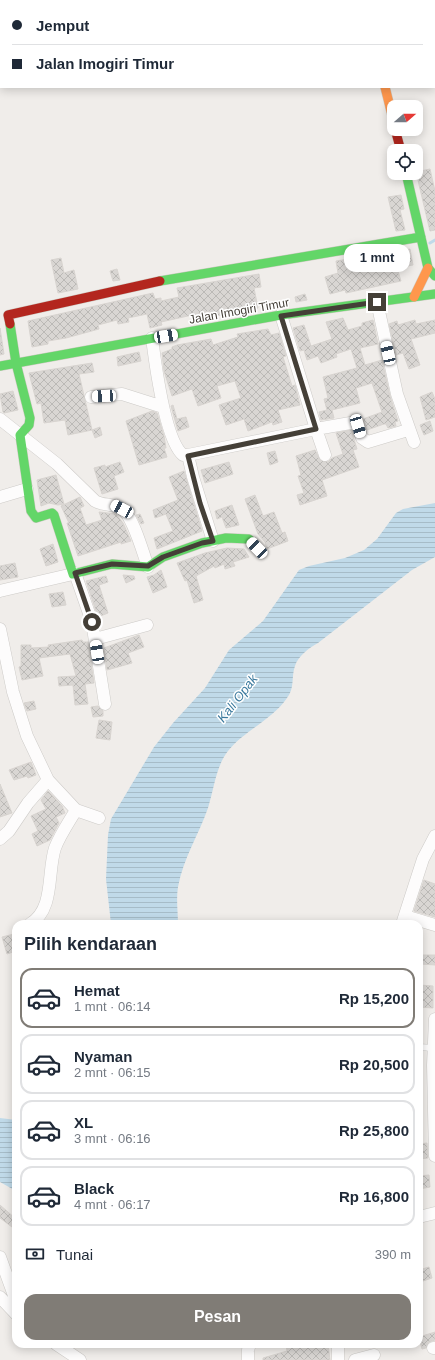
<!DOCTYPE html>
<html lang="id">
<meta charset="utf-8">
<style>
body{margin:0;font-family:Helvetica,sans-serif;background:#f6f6f7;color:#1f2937;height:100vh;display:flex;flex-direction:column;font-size:15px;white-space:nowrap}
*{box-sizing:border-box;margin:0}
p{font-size:13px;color:#747a83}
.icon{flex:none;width:22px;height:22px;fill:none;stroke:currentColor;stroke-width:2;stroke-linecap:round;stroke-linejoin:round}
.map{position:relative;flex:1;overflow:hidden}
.side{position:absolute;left:12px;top:920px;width:411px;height:428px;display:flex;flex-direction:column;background:#fff;border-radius:12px;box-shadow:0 2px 10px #0003}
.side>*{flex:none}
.hud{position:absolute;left:0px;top:0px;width:435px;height:88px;box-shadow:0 2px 10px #0003;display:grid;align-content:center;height:88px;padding:0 12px;background:#fff}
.needle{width:26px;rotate:70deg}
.tools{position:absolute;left:387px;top:100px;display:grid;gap:8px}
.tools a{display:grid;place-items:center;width:36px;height:36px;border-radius:8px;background:#fff;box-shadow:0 2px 10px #0003;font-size:20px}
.end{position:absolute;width:18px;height:18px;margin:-9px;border:5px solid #443f37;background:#fff;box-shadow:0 0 0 2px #fff}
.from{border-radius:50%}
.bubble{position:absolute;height:28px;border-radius:12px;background:#fff;box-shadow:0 2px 10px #0003;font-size:13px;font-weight:700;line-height:28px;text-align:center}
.car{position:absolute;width:12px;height:24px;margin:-12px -6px;border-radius:5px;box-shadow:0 0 3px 1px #0007;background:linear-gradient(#fff 24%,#345 0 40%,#fff 0 76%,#345 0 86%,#fff 0)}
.hud b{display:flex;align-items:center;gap:14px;height:38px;font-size:15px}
.hud b+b{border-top:1px solid #e0e1e3}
.hud i{width:10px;height:10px;background:#1f2937}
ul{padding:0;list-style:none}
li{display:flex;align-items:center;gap:12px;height:60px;margin:0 8px 6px;padding:0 4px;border:2px solid #e0e1e3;border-radius:12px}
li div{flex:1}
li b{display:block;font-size:15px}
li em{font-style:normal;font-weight:700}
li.current{border-color:#807c76}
li>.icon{width:36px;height:36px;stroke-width:1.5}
h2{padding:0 12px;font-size:18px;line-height:48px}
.pay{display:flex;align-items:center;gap:10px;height:44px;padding:0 12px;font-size:15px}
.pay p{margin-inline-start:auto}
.button{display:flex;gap:8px;margin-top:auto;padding:8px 12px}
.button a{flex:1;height:46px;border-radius:12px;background:#807c76;color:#fff;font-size:16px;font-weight:700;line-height:46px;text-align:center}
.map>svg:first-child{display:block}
</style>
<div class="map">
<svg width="435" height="1360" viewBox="0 0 435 1360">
<defs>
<pattern id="water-rules" width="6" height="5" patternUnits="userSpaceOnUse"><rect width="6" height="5" fill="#c0dae9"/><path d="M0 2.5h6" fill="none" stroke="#a6bcc8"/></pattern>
<pattern id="building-cross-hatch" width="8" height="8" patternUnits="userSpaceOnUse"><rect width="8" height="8" fill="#d9d6d3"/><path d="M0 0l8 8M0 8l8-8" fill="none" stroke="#bbb9b6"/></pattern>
</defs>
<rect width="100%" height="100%" fill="#f0edea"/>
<path fill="url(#water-rules)" d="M435 503V557L412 570 318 643C309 648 298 656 295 666 291 677 295 688 287 698 272 720 245 730 228 751 216 766 214 789 208 808 199 834 183 859 178 887 176 899 178 912 178 924H111L106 879 108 835 111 819 154 747 173 723 205 688 229 650 263 621 299 570 309 566 345 558 364 550 377 539 396 513 403 509Z
M0 1118 16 1120V1191L0 1182Z"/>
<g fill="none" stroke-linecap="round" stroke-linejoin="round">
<path stroke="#c0dae9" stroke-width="3" d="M430 243 435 240"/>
</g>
<path fill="url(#building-cross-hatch)" stroke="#d8d4d0" d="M430 169 435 191V230L430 231 416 172Z
M401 195 404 209 400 210 405 230 396 231 388 197Z
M410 249 413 265 397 268 401 281 346 293 345 290 330 294 325 277 338 273 336 261Z
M61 258 64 273 74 270 78 289 58 293 51 260Z
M117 269 120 280 113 281 110 271Z
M259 274 261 287 254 288 258 308 211 317 210 311 161 322 162 325 150 328 147 314 128 318 129 322 118 324 117 320 98 325 99 329 66 338 48 341V344L32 347 28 321 153 293 155 299 161 298V301L179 297 177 288Z
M305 294 307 300 296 302 295 297Z
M343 318 348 330 362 326V323L373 320 378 344 360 348 365 365 382 360 390 396 398 421 395 422 396 426 388 428 386 424H384L367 430 363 419 382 412 372 383 356 388 360 403 332 410 334 418 321 420 319 412 327 410 324 399 328 398 323 377 357 368 351 349 336 354 337 357 321 363 318 356 307 360 304 350 300 351 293 328 304 325 311 346 332 339 326 322Z
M415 320 416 324 435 320V333L411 339 420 365 409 369 403 353 396 355 389 324 397 321 398 325Z
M0 328 4 354 0 355Z
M268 329 271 335 279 333 286 356 283 357 292 386 295 385 300 405 278 410 282 422 273 425 272 422 248 431 244 419 226 425 219 405 241 398 235 381 217 386 221 398 198 406 192 389 172 396 164 371 162 353 172 349V347L177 345 211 339 213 345 238 337 237 334Z
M139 352 141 361 118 366 117 357Z
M92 363 94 372 79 374 92 430 100 427 102 435 95 438 92 430 68 435 65 420 44 423 41 403 37 404 29 373Z
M13 391 18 410 4 413 3 412 0 394Z
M432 392 435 399V417L426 420 420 397Z
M173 405 177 419 186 417 189 427 178 431 171 406Z
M152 411 157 413 164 436 166 448H164L167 457 139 465 126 421Z
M430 421 433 431 424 435 420 425Z
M351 430 357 449 353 450 359 467 322 480 327 496 300 505 297 495 304 493 298 476 301 475 296 456 315 450 320 460 328 462 332 458 343 454 336 433Z
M275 451 278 462 270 465 267 453Z
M120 462 124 472 114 476 118 489 102 494 94 468 105 465V467Z
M229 462 233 474 205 483 201 470Z
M184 471 202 531 157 549 154 538 173 531 166 514 155 518 153 510 178 500 169 477Z
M56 475 64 504 58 505 49 503 41 506 37 480Z
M255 495 263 516 274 512 282 533 285 532 288 541 267 549 265 542 258 534 245 499Z
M80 497 84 506 80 508 86 525 102 520 99 512 116 514 123 523 131 541 121 544V542L78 556 67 523H69L61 506Z
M232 505 239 525 226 528 222 517 217 519 215 511Z
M140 514 144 523 141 524 136 515Z
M53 544 58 562 46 566 40 549Z
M227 548 244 549 249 557 233 562 235 566 225 569 224 564 215 568 214 566 196 576 203 600 194 603 187 580 185 581 177 563 205 553Z
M15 563 18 577 0 580V566Z
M161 570 167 587 153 593 147 577 154 575Z
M123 575 134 576 135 579 126 583Z
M106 576 108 582 99 585 108 613 98 617 86 581Z
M63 592 66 605 52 607 49 594Z
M139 635 144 647 128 653 132 663 107 670 104 648Z
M82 640 83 642H88L94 683 85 684 88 704 75 705 73 685 59 686 58 677 76 676 70 654 39 658 43 676 22 680 19 667 21 666V645H31V648L49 647 48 645Z
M34 701 36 709 27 711 24 703Z
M98 706 103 711V716L93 717 91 707Z
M99 720 112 722 110 740 96 738Z
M31 762 36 775 28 778 27 776 14 780 9 770Z
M0 784 12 813 0 817Z
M48 791 62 806 65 813 56 817 59 823 50 840 37 846 32 834 38 831 31 816 46 809 41 800Z
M424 880 435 884V917L414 911Z
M14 934 16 951 7 954 2 937Z
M421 955H435V965L421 964Z
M419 985 433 986V1008L419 1007Z
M427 1143 428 1158 419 1159V1144Z
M429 1175 430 1187 419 1189V1176Z
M0 1205 16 1219V1230L0 1218Z
M429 1267 432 1278 420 1282 419 1270Z
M435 1332V1340L429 1342 426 1348 422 1349 419 1337Z
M286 1344H328L330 1360H263V1358L287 1351Z"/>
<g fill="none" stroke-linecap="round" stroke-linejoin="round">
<g stroke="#cdcbc8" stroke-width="7">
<path id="lane" d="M419 1047 433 1048"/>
</g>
<g stroke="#cdcbc8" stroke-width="13">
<path id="street" d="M231 1 237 0
M0 43 1 42
M377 302 397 394 414 442
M281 315 316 429 356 422 362 438 368 442 408 430
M152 338C155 362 165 440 183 455H188L316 429 325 455
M91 397 122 394 163 407
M0 419 57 464 95 501C103 506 113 503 122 509 133 516 143 553 148 567
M188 455 193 477 213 541
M0 497 27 489
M75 573 92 622 105 704
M0 591 73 574
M0 629 13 692 27 736 48 780 76 810 99 818
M95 639 147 625
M0 839 9 831 28 803 48 780
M405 916 435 925
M30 924C55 909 47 872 55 848 60 835 69 822 76 810
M402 924 423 859 435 836
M435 1019 433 1065 435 1156
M419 1217 435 1213
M0 1257 16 1301
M0 1297 16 1314
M56 1344 80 1360
M338 1344V1360
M433 1348H435
M248 1360V1350L250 1344
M355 1360 374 1355"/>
</g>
<g stroke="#cecac2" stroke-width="10">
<path id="fast" d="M365 0V1
M406 173 428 268 435 276
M160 281 421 237
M10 324 16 363 30 418 29 425 20 435 31 511 36 518 52 513 54 515 73 574 112 564 148 567 163 557 202 543 226 538 249 539 257 548
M0 366 281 315 435 294"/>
</g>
<g stroke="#cecac2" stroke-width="10">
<path id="slow" d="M385 87 394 123
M414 297 428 268"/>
</g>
<g stroke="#cecac2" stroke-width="10">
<path id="jam" d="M395 129 401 151
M10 324 8 315 160 281"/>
</g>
<use href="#lane" stroke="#fdfcfc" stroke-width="6"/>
<use href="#street" stroke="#fdfcfc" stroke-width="12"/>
<use href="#fast" stroke="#63d668" stroke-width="9"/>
<use href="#slow" stroke="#ff974d" stroke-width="9"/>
<use href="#jam" stroke="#b3261e" stroke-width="9"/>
</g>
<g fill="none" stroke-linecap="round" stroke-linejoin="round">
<path stroke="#443f37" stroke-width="5" d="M92 622 75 573 112 564 148 566 163 557 202 543 213 541 200 503 188 456 316 429 281 316 377 302"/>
</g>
<g text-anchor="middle" stroke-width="3" stroke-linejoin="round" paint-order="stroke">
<g font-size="12" fill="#443f37" stroke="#fff">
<text transform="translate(239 311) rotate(-10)" y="4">Jalan Imogiri Timur</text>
</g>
<g font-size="13" font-style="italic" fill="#3b799d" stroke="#fff">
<text transform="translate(237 698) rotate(-52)" y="5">Kali Opak</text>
</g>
</g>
</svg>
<div class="tools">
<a><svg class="needle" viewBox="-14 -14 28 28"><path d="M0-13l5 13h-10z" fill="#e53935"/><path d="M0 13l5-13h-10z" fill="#747a83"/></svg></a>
<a><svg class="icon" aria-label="locate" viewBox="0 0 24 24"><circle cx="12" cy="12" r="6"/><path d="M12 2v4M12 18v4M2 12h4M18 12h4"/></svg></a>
</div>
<i class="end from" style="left:92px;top:622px"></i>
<i class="end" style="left:377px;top:302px"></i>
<div class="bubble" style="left:344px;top:244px;width:66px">1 mnt</div>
<i class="car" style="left:166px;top:336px;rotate:80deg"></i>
<i class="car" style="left:388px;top:353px;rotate:347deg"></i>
<i class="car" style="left:104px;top:396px;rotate:267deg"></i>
<i class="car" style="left:358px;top:426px;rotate:163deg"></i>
<i class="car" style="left:122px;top:509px;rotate:298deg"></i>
<i class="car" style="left:257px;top:548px;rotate:316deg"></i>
<i class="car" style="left:97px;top:652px;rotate:351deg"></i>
<div class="hud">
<b><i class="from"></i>Jemput</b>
<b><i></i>Jalan Imogiri Timur</b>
</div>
<section class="side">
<h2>Pilih kendaraan</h2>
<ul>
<li class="current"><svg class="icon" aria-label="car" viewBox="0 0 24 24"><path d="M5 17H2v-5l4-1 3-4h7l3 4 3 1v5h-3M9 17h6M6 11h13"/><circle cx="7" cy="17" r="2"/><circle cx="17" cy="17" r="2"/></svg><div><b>Hemat</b><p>1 mnt · 06:14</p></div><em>Rp 15,200</em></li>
<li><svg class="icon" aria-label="car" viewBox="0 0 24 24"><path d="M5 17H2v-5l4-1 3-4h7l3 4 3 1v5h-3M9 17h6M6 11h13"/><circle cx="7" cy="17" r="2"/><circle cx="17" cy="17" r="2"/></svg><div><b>Nyaman</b><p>2 mnt · 06:15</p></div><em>Rp 20,500</em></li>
<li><svg class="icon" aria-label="car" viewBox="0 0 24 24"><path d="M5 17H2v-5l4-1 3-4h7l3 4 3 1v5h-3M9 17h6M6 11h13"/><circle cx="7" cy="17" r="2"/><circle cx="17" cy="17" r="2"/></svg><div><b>XL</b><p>3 mnt · 06:16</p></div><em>Rp 25,800</em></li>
<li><svg class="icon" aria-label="car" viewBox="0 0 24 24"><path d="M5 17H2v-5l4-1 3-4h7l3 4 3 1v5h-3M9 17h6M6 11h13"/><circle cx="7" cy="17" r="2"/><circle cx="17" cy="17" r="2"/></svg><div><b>Black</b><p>4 mnt · 06:17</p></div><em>Rp 16,800</em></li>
</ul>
<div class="pay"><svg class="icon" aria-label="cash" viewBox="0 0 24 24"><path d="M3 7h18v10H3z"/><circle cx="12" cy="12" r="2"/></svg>Tunai<p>390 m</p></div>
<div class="button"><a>Pesan</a></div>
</section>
</div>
